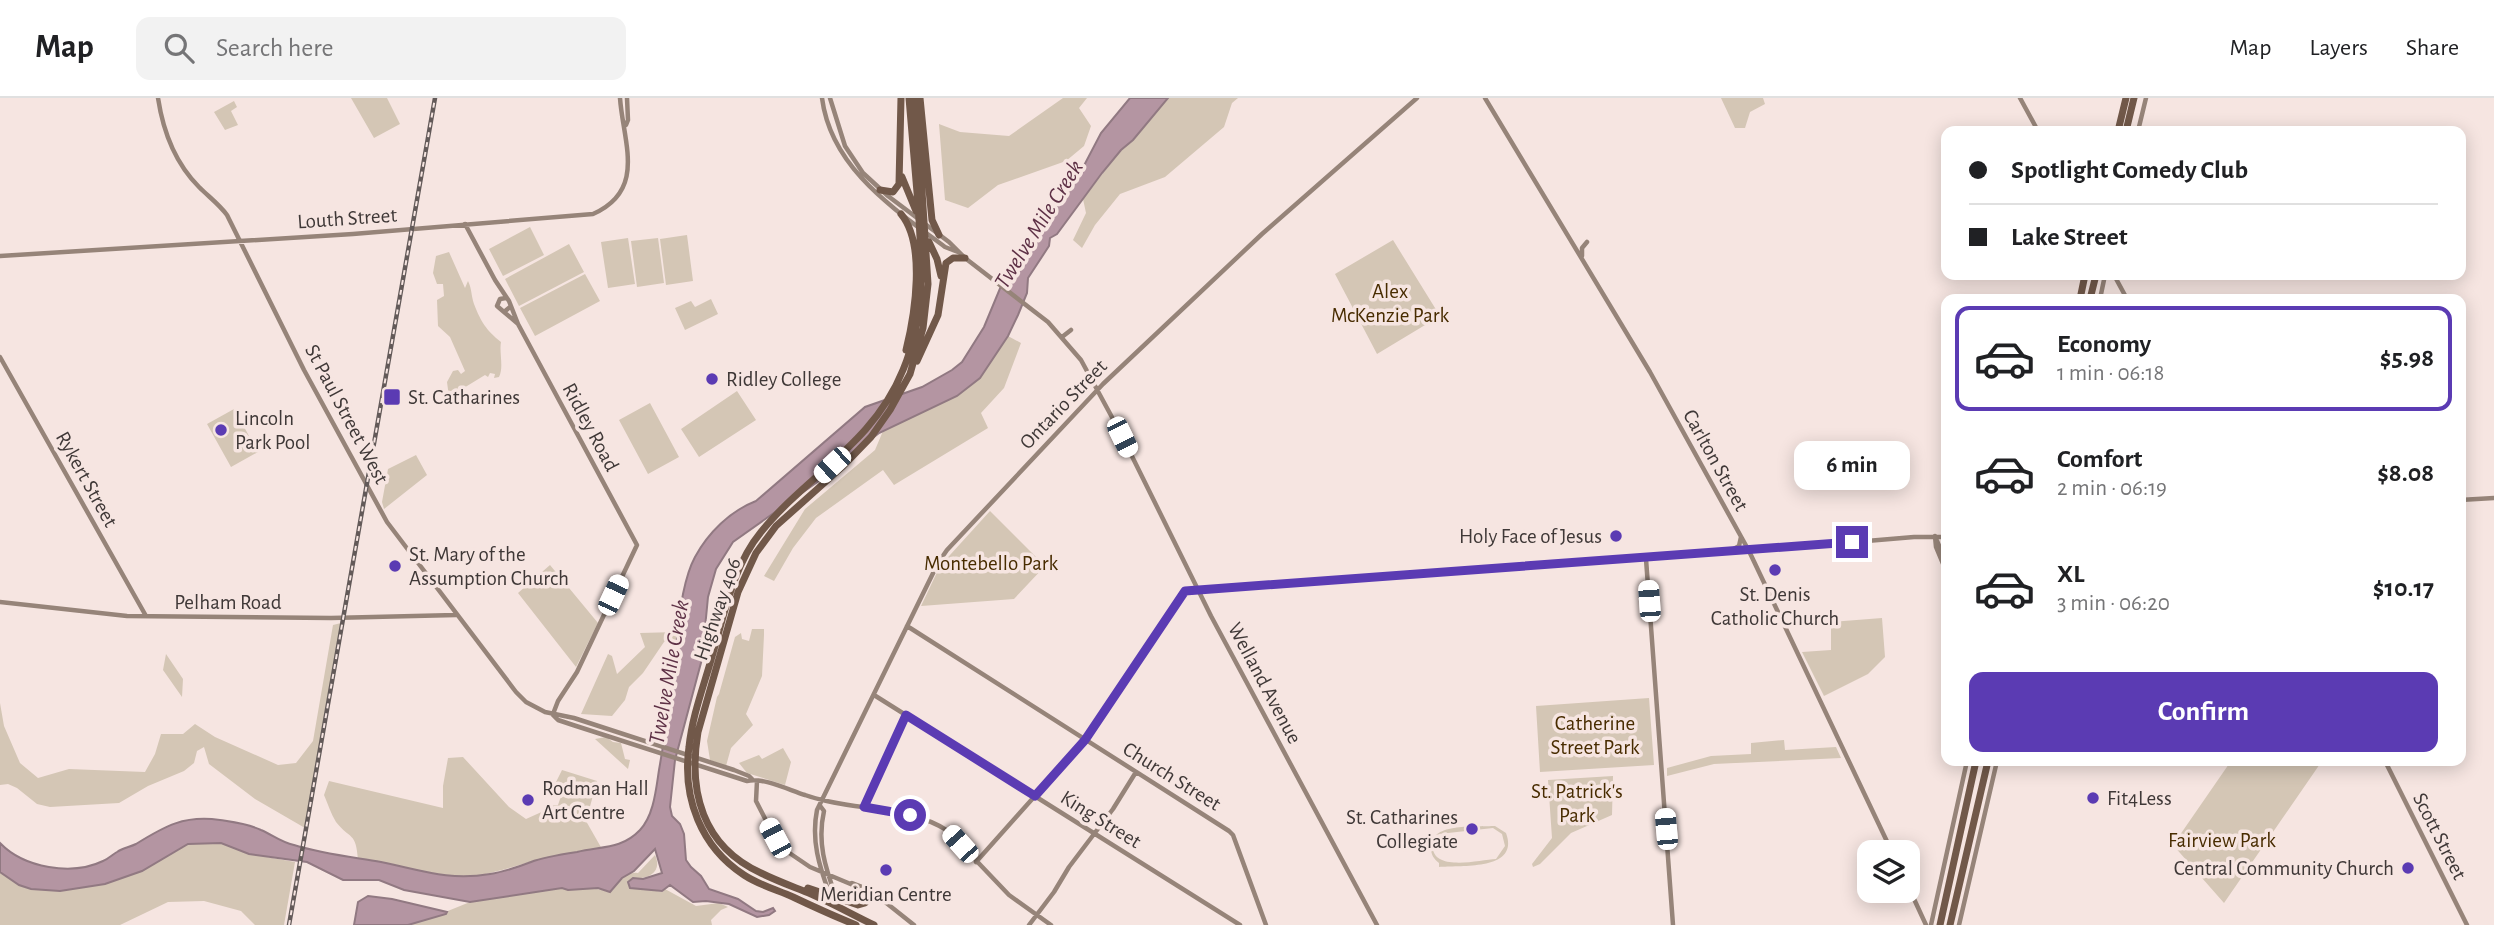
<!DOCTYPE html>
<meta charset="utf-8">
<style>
body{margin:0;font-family:"Alegreya Sans",sans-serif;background:#f2f2f2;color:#202124;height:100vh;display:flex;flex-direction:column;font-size:26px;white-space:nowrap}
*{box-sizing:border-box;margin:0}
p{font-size:23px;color:#757577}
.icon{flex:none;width:38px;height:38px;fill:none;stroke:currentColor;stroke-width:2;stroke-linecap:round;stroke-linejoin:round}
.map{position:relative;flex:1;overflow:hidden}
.details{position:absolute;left:1941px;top:196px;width:525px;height:472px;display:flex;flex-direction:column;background:#fff;border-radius:14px;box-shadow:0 4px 18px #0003}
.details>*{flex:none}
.hud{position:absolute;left:1941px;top:28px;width:525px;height:154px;border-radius:14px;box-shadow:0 4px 18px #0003;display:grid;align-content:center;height:154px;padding:0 28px;background:#fff}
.controls{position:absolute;left:1857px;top:742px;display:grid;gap:14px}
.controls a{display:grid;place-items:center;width:63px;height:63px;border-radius:14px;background:#fff;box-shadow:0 4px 18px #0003;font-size:35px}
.end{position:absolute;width:32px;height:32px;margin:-16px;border:9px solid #5b3bb3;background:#fff;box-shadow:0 0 0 4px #fff}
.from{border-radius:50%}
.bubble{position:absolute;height:49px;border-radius:14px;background:#fff;box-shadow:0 4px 18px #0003;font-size:23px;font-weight:700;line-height:49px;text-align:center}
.car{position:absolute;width:21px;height:42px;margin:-21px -10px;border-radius:9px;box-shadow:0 0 5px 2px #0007;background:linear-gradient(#fff 24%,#345 0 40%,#fff 0 76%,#345 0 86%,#fff 0)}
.hud b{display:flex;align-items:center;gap:24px;height:66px;font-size:26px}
.hud b+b{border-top:2px solid #e0e0e0}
.hud i{width:18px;height:18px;background:#202124}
ul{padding:12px 0 0;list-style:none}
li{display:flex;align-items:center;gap:21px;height:105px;margin:0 14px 10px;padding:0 14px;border:4px solid transparent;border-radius:14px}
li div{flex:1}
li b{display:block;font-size:26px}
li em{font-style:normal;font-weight:700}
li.selected{border-color:#5b3bb3}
li>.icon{width:63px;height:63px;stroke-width:1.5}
.primary-button{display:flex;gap:14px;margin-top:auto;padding:14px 28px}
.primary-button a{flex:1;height:80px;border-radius:14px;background:#5b3bb3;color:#fff;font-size:28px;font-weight:700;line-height:80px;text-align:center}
header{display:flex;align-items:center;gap:42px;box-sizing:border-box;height:98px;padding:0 35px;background:#fff;border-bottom:2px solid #e0e0e0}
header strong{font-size:33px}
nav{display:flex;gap:38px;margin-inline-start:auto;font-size:24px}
.search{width:490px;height:63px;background:#f2f2f2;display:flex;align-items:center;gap:18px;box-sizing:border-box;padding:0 24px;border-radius:14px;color:#757577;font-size:26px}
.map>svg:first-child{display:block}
</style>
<header>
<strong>Map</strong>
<div class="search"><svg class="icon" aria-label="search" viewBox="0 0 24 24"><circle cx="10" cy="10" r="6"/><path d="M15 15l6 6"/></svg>Search here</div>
<nav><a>Map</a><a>Layers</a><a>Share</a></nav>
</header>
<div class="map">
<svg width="2494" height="827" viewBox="0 0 2494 827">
<rect width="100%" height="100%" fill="#f6e5e1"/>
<path fill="#d4c6b5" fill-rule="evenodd" d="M351 0H387L400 26 374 40Z
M1063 0H1087L1079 10 1091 28 1084 48 1066 63 998 87 968 110 945 102 939 26 960 34 1009 38Z
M1168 0H1238L1232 5 1224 29 1165 79 1120 96 1095 127 1082 150 1073 142 1086 115 1083 101 1121 52 1133 42Z
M1721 0H1763L1765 6 1750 14 1745 30H1735Z
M234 3 237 9 231 13 238 27 225 32 214 14Z
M530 129 544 157 503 178 489 151Z
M687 137 693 183 666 187 660 141Z
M628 140 635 186 608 190 601 144Z
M658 140 664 185 637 189 631 143Z
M1393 142 1440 218 1377 256 1335 176Z
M569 146 584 174 519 208 505 181Z
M449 154 465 190 468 183C472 191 471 197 474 206 481 224 486 232 501 244 499 255 504 269 499 279L494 280 495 276 490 275 488 279 485 277 449 299 447 284 453 273 458 272 461 276 465 273 450 239 438 228 437 202 444 198 443 186H437L433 175 436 158Z
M585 176 600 203 535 238 520 210Z
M711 201 718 216 685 232 675 210 691 203 695 209Z
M1008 238 1021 245 1004 290 981 315 988 330 894 387 883 372 816 420 793 450 774 483 764 478 805 411 875 352 883 333 957 298 995 256Z
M737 293 756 322 699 359 681 331Z
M650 305 679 359 648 376 619 322Z
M234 311 258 354 231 369 207 326Z
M416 357 427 377 384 411 382 404 388 371Z
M990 413 1045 468 1014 501 921 508 940 468Z
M550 467 598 525 576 569 518 495Z
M1882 520 1885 559 1868 576 1824 598 1802 554 1831 552V524Z
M341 525 305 730 255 701 209 666 204 649 197 653 194 665 184 673 148 688 119 705 50 709 37 706 17 690 8 686 0 687V605L4 628 20 665 38 680 69 671 145 674 155 656 161 636H183L195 626 215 639 278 667 296 665 313 643 333 527Z
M752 531H764V537L762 578 746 616 753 627 731 650 726 668 710 662 707 643 717 599 719 596 735 539 741 535 742 541 749 543Z
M677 534 676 543 664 544 643 575 629 589 625 602 612 618 581 616 608 556 612 558 617 576 645 549 640 535Z
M166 556 183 581 182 599 163 572Z
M1649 600 1654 667 1540 674 1536 608Z
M606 639 613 644 621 645 625 661 630 662 628 671 595 641Z
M1784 642 1785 652 1836 649 1841 660 1714 666 1667 678V670L1711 658 1751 656V645Z
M783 650 791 664 785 687 747 675 739 665 759 657 762 661Z
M463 659 509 709 526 721 546 712 549 708 558 707 562 695 555 686 562 672 597 683 586 723 602 751C580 753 555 757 533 763 508 770 486 778 460 779 425 779 392 766 358 762 356 733 350 742 336 724 331 716 328 706 324 697L329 683 443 710V688L448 660Z
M2231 663H2322L2224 805 2173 747Z
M1613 678 1612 717 1571 735 1540 766 1533 769 1532 766 1552 740 1548 682Z
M1495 728 1506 735C1520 773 1461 767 1439 769V765C1434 761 1431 757 1431 750 1429 724 1477 729 1495 728ZM1493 730 1502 736 1505 748 1496 761C1480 762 1436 773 1433 751 1432 745 1435 740 1439 736Z
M197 744 221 745 249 756 295 764 284 827H255L241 813 204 803 168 804 120 827H0V774L19 787 125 778 142 773 188 746Z
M655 757C663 774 648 782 633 780L628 784 630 790 635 789 662 794 665 791 696 808 719 805 728 809 721 812 711 822 712 827H403L433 819 470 804 562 790 568 792 588 790 612 793C619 784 625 773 638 775Z"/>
<path fill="#b495a2" stroke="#917982" stroke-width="2" d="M1130 0H1168L1133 42 1121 52 1102 75 1057 136 1050 140 1049 148 1028 180 1027 195 1018 217 1008 238 980 280 957 298 879 335 823 380 733 444 716 471 708 499 702 561 675 662 670 709 672 718 680 726 684 736 686 762 691 769 701 778 709 791 738 801 756 813 763 814 773 810 775 813 769 817 757 819 729 806 706 803 693 804 670 787 662 793 630 790 628 784 633 780 643 781 662 775 655 751 634 773 622 780 610 794 598 790 568 792 562 790 470 804 404 792 379 782H343L307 764 249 756 221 745 188 746 142 773 105 786 60 793 31 791 19 787 0 774V745C24 770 72 778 103 763 108 761 112 757 117 754 123 750 130 749 136 746 165 728 184 717 220 722 232 724 249 726 261 732 273 737 280 744 294 747 323 756 352 759 381 764 421 772 448 783 490 776 504 774 518 769 531 764 541 760 564 756 577 754 600 748 621 752 640 732 654 717 656 691 659 672 666 632 672 592 676 552 678 524 682 483 695 459 708 435 730 413 756 403L865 309 922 289 952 272 962 264 984 229 1006 176 1039 135 1070 87 1078 79 1101 35Z
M368 798 392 801 447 814 446 816 408 827H354L358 804Z"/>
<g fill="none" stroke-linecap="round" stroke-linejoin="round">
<path stroke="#968479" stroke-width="4.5" d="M158 0C163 33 175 65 199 89 209 99 219 106 227 117L304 272 387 424 516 594 526 604 545 614 574 620 734 672 749 678 752 681
M822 0C831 70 893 110 945 149L958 154
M830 0 845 48 863 75 888 98 949 144 965 160 1048 224 1081 262 1120 334 1211 518 1377 827
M1485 0 1650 274 1749 453 1892 754
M2020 0 2038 33
M626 27 628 22 627 0
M2138 33 2146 0
M465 126 495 182 509 203 518 226 637 447 577 574 558 603 553 616
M0 158 353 136 593 116C647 92 623 44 620 0
M1582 158V150L1587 144
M2114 177 2127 201
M506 200 500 201 497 208 504 214 510 209
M2100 201 2105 177
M504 214 517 225
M1062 239 1071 232
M0 259 146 518
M2460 402 2494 400
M1935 438 1936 449 1946 473
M1937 443 1946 464
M1730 453 1739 448 1741 439
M1646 461 1673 827
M0 504 127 518 331 520 456 517
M907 528 1229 733 1233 737 1266 827
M874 597 1240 827
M553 617 558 622 573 627 747 683C763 679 789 692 805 697 849 713 910 707 948 733L1009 797 1051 827
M2385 663 2467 827
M757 683 756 703 775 740 785 752 810 769 872 795
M821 709 824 713C817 744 825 769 836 799
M864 709 906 617
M976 764 1085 642 1185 493 1749 453 1914 439H1946
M852 785 870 792 914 827
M1908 788 1926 827
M830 797C819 768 811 742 817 712L938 465 947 452 1103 286 1262 136 1417 0
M1029 827 1054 794 1069 769 1113 711 1136 674
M1931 827 1967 663
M1959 827 1997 663"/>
<path stroke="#715849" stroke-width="7" d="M920 0 932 122 939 137
M2118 33 2126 0
M2126 33 2134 0
M902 79 916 113
M880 92 893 94 899 86 901 0
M901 116C926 146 915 216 906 252
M929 144 937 161 941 178
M2080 201 2085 177
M2090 201 2096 177
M917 263 938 217 946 165 953 160H965
M808 790 858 807 865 805 872 795
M856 827C834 818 814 809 793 799 777 792 759 787 744 777 701 749 682 700 689 649 692 619 703 590 711 562 724 519 732 469 761 434 808 376 873 346 903 272 926 217 922 164 918 106 915 70 912 35 909 0
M874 827C853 817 832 805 811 796 794 789 777 783 761 775 702 748 688 693 698 634L738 494 756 455 776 428 842 369 871 339 890 312 910 276 923 230 928 186 916 0
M1940 827 1976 663
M1950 827 1988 663"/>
<g stroke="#635a59" stroke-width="4.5">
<path id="rail" d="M289 827 435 0"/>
</g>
<use href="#rail" stroke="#f6e5e1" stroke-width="2" stroke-dasharray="5" stroke-linecap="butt"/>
</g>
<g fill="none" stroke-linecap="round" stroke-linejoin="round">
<path stroke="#5b3bb3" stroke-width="9" d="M910 717 864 709 906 617 1035 698 1085 642 1185 493 1852 444"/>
</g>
<g fill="#5b3bb3" stroke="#f6e5e1" stroke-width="2.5">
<circle cx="712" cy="281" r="7"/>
<rect x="383" y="290" width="18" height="18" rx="3.5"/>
<circle cx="221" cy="332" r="7"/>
<circle cx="1616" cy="438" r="7"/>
<circle cx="395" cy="468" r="7"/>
<circle cx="1775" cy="472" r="7"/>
<circle cx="2093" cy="700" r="7"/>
<circle cx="528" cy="702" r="7"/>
<circle cx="1472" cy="731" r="7"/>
<circle cx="2408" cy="770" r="7"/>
<circle cx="886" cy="772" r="7"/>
</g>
<g text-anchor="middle" stroke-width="7" stroke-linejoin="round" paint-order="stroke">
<g font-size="21" fill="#3f3837" stroke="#f6e5e1">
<text transform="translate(347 120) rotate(-4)" y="7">Louth Street</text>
<text transform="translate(1063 306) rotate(-46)" y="7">Ontario Street</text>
<text transform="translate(347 316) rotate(62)" y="7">St Paul Street West</text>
<text transform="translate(591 329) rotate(62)" y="7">Ridley Road</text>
<text transform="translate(1716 362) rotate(61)" y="7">Carlton Street</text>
<text transform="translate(87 381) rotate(61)" y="7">Rykert Street</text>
<text x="228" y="511">Pelham Road</text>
<text transform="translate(717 511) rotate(-71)" y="7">Highway 406</text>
<text transform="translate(1265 585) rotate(62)" y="7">Welland Avenue</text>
<text transform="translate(1172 678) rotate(32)" y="7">Church Street</text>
<text transform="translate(1101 721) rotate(32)" y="7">King Street</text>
<text transform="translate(2440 738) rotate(63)" y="7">Scott Street</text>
</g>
<g font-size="21" fill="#482c00" stroke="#f6e5e1">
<text x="1390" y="200">Alex<tspan x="1390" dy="24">McKenzie Park</tspan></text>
<text x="991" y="472">Montebello Park</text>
<text x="1595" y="632">Catherine<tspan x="1595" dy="24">Street Park</tspan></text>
<text x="1577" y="700">St. Patrick's<tspan x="1577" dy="24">Park</tspan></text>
<text x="2222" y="749">Fairview Park</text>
</g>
<g font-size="21" fill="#3f3837" stroke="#f6e5e1" text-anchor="start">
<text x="726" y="288">Ridley College</text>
<text x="408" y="306">St. Catharines</text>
<text x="235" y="327">Lincoln<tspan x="235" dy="24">Park Pool</tspan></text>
<text x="1602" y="445" text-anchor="end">Holy Face of Jesus</text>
<text x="409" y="463">St. Mary of the<tspan x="409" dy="24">Assumption Church</tspan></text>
<text x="1775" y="503" text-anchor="middle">St. Denis<tspan x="1775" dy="24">Catholic Church</tspan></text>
<text x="542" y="697">Rodman Hall<tspan x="542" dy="24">Art Centre</tspan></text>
<text x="2107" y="707">Fit4Less</text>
<text x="1458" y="726" text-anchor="end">St. Catharines<tspan x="1458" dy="24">Collegiate</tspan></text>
<text x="2394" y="777" text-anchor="end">Central Community Church</text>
<text x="886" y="803" text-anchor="middle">Meridian Centre</text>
</g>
<g font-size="23" font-style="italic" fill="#5e3146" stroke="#f6e5e1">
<text transform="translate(1038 126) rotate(-58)" y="8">Twelve Mile Creek</text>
<text transform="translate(668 574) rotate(-80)" y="8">Twelve Mile Creek</text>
</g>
</g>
</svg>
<div class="controls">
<a><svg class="icon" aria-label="layers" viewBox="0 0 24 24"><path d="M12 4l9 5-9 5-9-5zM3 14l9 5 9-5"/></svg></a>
</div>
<i class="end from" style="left:910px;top:717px"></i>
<i class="end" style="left:1852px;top:444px"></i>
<div class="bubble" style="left:1794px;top:343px;width:116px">6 min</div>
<i class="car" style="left:1122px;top:339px;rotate:154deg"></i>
<i class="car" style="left:832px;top:367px;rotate:227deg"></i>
<i class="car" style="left:613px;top:497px;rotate:25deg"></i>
<i class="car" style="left:1649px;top:503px;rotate:356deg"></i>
<i class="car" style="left:1666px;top:731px;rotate:355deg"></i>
<i class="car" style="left:775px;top:740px;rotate:332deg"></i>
<i class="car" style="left:960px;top:746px;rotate:318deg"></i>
<div class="hud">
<b><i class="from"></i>Spotlight Comedy Club</b>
<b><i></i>Lake Street</b>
</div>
<section class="details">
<ul>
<li class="selected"><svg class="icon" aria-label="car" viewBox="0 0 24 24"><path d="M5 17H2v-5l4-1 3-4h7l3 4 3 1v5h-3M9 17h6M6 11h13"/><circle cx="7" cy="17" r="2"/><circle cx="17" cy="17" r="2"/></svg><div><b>Economy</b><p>1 min · 06:18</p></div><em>$5.98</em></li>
<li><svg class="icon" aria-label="car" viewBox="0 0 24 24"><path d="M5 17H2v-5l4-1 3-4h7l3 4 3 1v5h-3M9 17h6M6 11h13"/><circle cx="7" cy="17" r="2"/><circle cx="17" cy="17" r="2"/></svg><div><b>Comfort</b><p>2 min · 06:19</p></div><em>$8.08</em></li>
<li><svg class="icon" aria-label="car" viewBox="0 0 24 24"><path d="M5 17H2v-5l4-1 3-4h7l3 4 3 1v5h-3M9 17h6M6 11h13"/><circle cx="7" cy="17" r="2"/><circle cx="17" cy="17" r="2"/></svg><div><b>XL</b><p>3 min · 06:20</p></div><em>$10.17</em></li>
</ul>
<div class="primary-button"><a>Confirm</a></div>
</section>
</div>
